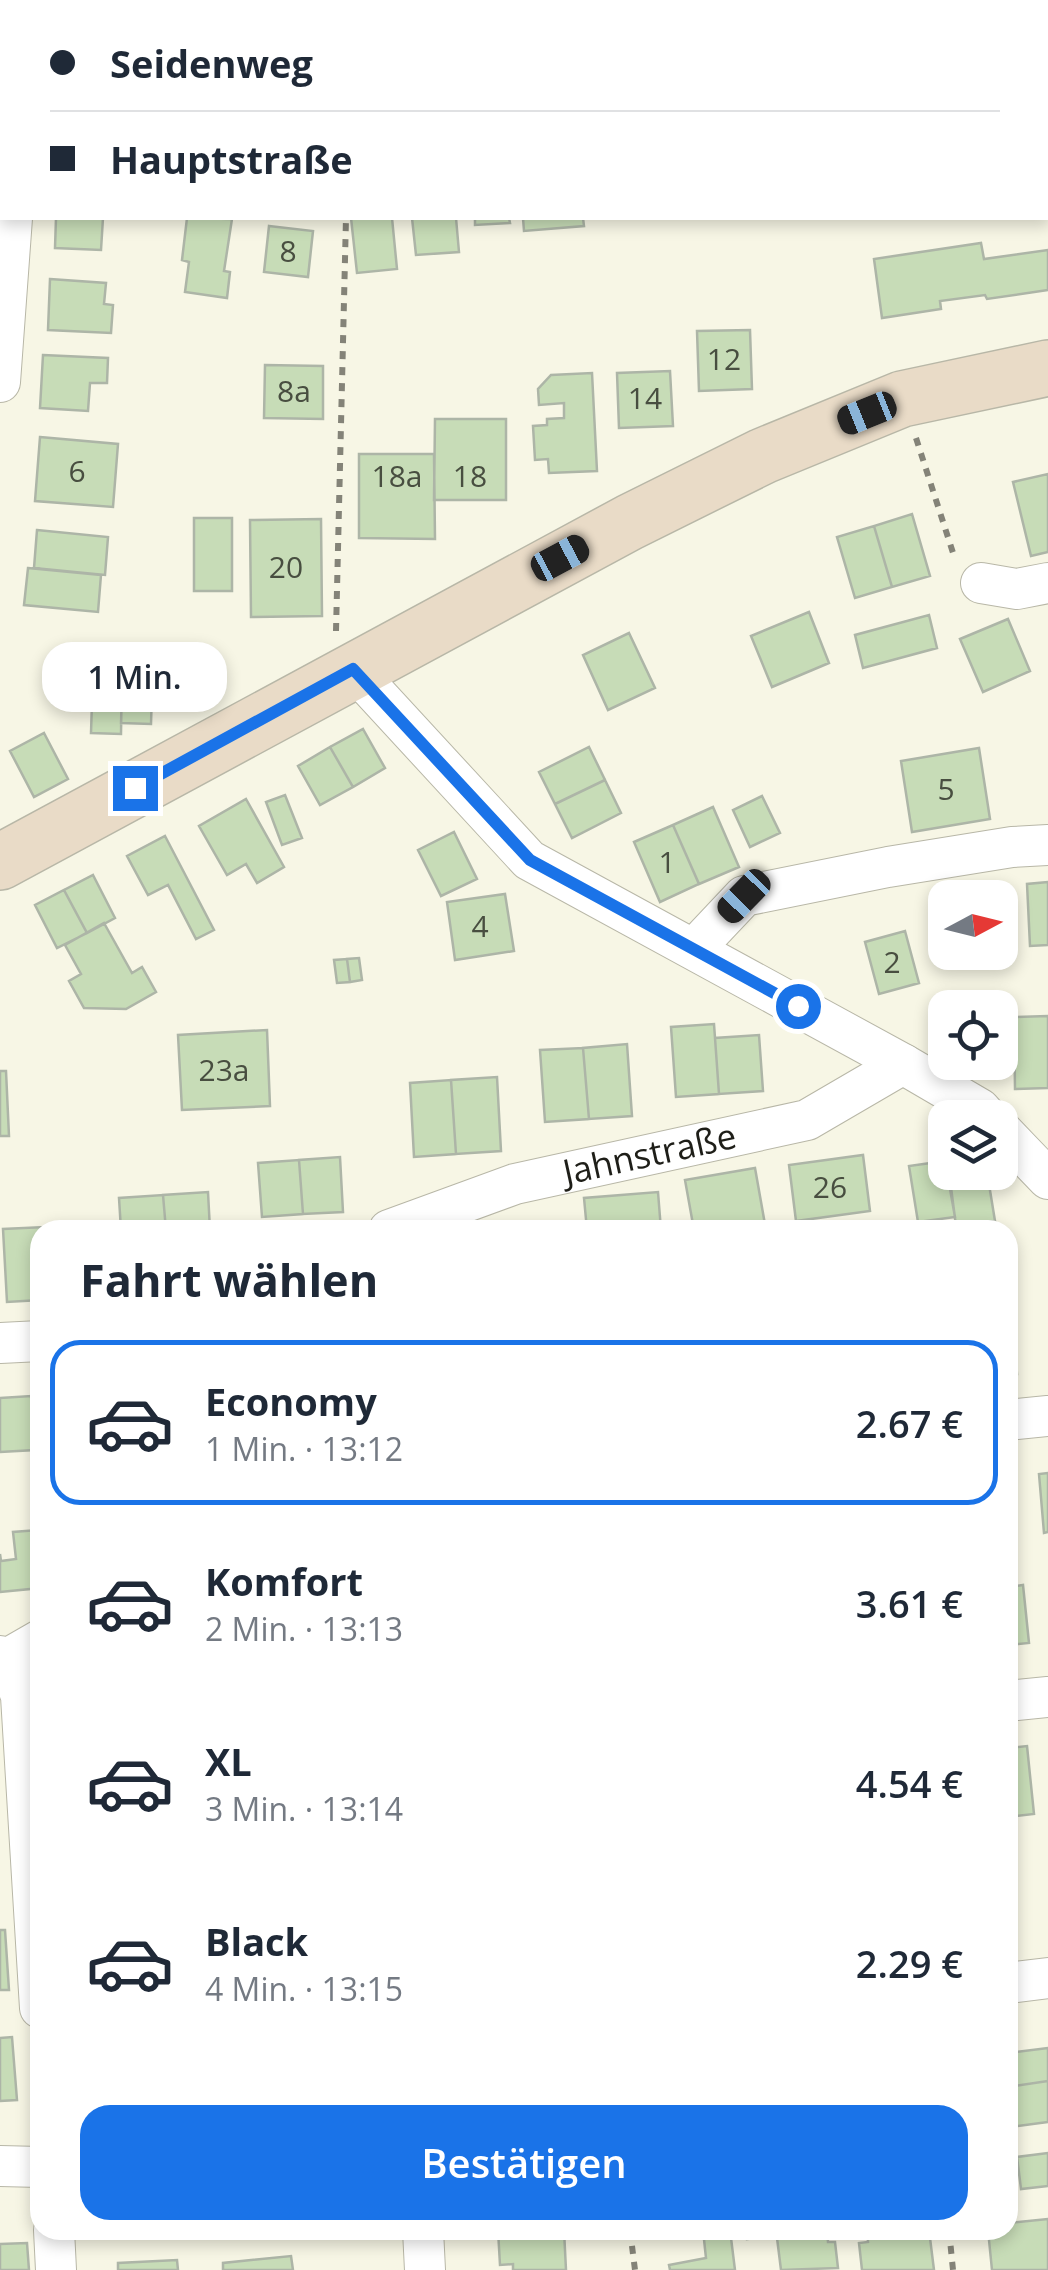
<!DOCTYPE html>
<html lang="de">
<meta charset="utf-8">
<style>
body{margin:0;font-family:"Open Sans",sans-serif;background:#f2f2f3;color:#1f2937;height:100vh;display:flex;flex-direction:column;font-size:38px;white-space:nowrap}
*{box-sizing:border-box;margin:0}
p{font-size:32px;color:#747a83}
.icon{flex:none;width:55px;height:55px;fill:none;stroke:currentColor;stroke-width:2;stroke-linecap:round;stroke-linejoin:round}
.map{position:relative;flex:1;overflow:hidden}
.side{position:absolute;left:30px;top:1220px;width:988px;height:1020px;display:flex;flex-direction:column;background:#fff;border-radius:30px;box-shadow:0 5px 15px #0003}
.side>*{flex:none}
.banner{position:absolute;left:0px;top:0px;width:1050px;height:220px;box-shadow:0 5px 15px #0003;display:grid;align-content:center;height:220px;padding:0 50px;background:#fff}
.needle{width:65px;rotate:83deg}
.fabs{position:absolute;left:928px;top:880px;display:grid;gap:20px}
.fabs a{display:grid;place-items:center;width:90px;height:90px;border-radius:20px;background:#fff;box-shadow:0 5px 15px #0003;font-size:50px}
.end{position:absolute;width:45px;height:45px;margin:-22px;border:12px solid #1a73e8;background:#fff;box-shadow:0 0 0 5px #fff}
.from{border-radius:50%}
.bubble{position:absolute;height:70px;border-radius:30px;background:#fff;box-shadow:0 5px 15px #0003;font-size:32px;font-weight:600;line-height:70px;text-align:center}
.car{position:absolute;width:30px;height:60px;margin:-30px -15px;border-radius:12px;box-shadow:0 0 8px 2px #0007;background:linear-gradient(#222 24%,#8ab4d8 0 40%,#222 0 76%,#8ab4d8 0 86%,#222 0)}
.banner b{display:flex;align-items:center;gap:35px;height:95px;font-size:38px}
.banner b+b{border-top:2px solid #e0e1e3}
.banner i{width:25px;height:25px;background:#1f2937}
ul{padding:0;list-style:none}
li{display:flex;align-items:center;gap:30px;height:165px;margin:0 20px 15px;padding:0 30px;border:5px solid transparent;border-radius:30px}
li div{flex:1}
li b{display:block;font-size:38px}
li em{font-style:normal;font-weight:600}
li.active{border-color:#1a73e8}
li>.icon{width:90px;height:90px;stroke-width:1.5}
h2{padding:0 50px;font-size:45px;line-height:120px}
.primary-button{display:flex;gap:20px;margin-top:auto;padding:20px 50px}
.primary-button a{flex:1;height:115px;border-radius:30px;background:#1a73e8;color:#fff;font-size:40px;font-weight:600;line-height:115px;text-align:center}
.map>svg:first-child{display:block}
</style>
<div class="map">
<svg width="1048" height="2270" viewBox="0 0 1048 2270">
<rect width="100%" height="100%" fill="#f7f6e5"/>
<path fill="#c7dcb7" stroke="#adb5a7" stroke-width="2.5" d="M56 218H103L101 250 55 248Z
M187 218 232 219 224 271 230 272 227 298 185 292 189 262 182 260Z
M351 218H392L397 269 357 273Z
M412 218H456L459 252 416 255Z
M475 218H509L510 223 475 225Z
M523 218H583L584 226 524 231Z
M269 226 313 231 308 277 264 272Z
M981 243 984 259 1048 250V290L987 299 985 295 940 301 941 309 882 318 874 259Z
M50 279 106 283 104 304 113 305 111 333 48 330Z
M750 330 752 389 699 391 697 331Z
M43 355 108 358 107 383H90L88 411 40 408Z
M265 365 323 366V419L264 418Z
M670 371 673 426 619 428 617 373Z
M592 373 597 471 549 473 548 459 535 460 533 426 547 425V419L564 418V403L539 405 538 389 551 375Z
M435 419H506V500H434Z
M40 437 118 444 113 507 35 501Z
M359 454H434L435 539 359 538Z
M1048 474V552L1031 556 1013 482Z
M912 514 930 576 892 587 874 526Z
M194 518H232V591H194Z
M321 519 322 616 251 617 250 520Z
M874 526 892 587 855 598 837 537Z
M37 530 108 537 105 575 34 568Z
M28 568 101 575 98 612 24 605Z
M809 612 829 663 772 687 751 636Z
M929 615 937 648 863 668 855 635Z
M1008 619 1030 671 983 692 960 639Z
M629 633 655 688 608 710 583 655Z
M123 658 153 659 151 724 121 723Z
M93 669 122 670 121 734 91 733Z
M363 729 385 768 353 787 330 747Z
M44 733 68 779 34 797 10 751Z
M330 747 353 787 320 805 298 766Z
M589 747 605 780 555 804 539 772Z
M979 748 990 819 912 832 901 761Z
M605 780 621 813 572 838 555 804Z
M285 795 302 838 282 845 266 802Z
M762 796 780 833 750 847 733 810Z
M246 799 284 867 257 883 246 864 227 875 199 826Z
M713 807 739 867 699 884 673 825Z
M673 825 699 884 660 902 634 842Z
M454 832 477 879 441 896 418 850Z
M165 836 214 930 196 939 168 885 148 895 127 856Z
M93 875 115 918 87 933 64 890Z
M1048 882V945L1030 946 1027 884Z
M996 888 997 898H945V920L942 895Z
M64 890 87 933 57 948 35 905Z
M505 894 514 951 455 960 447 902Z
M1000 920 1004 956 950 962 949 952H1000Z
M104 923 132 973 142 967 156 992 126 1009 84 1008 69 981 81 974 65 945Z
M905 931 919 983 879 994 865 942Z
M359 958 362 980 350 982 347 959Z
M347 959 350 982 337 983 334 960Z
M1048 1016V1088L1015 1089 1014 1017Z
M714 1024 719 1094 676 1097 671 1027Z
M267 1030 270 1106 182 1110 178 1035Z
M759 1035 763 1091 719 1094 715 1038Z
M627 1044 632 1116 589 1119 583 1048Z
M583 1048 589 1119 545 1122 540 1050Z
M0 1071H6L9 1136H0Z
M497 1077 501 1151 456 1154 451 1080Z
M451 1080 456 1154 414 1157 410 1083Z
M863 1155 870 1211 796 1221 789 1165Z
M340 1157 343 1212 303 1214 299 1160Z
M299 1160 303 1214 262 1217 258 1163Z
M945 1161 955 1217 918 1222 909 1166Z
M755 1168 766 1230H694L685 1180Z
M949 1172H987L995 1221 956 1226Z
M208 1192 210 1230H166L163 1195Z
M658 1192 661 1230H587L584 1198Z
M163 1195 166 1230H121L119 1198Z
M86 1224V1230H45V1227Z
M45 1227V1230H40V1300L7 1302 3 1229Z
M1008 1308H1012L1017 1374H1008Z
M31 1396 35 1450 0 1452V1398Z
M1048 1473V1532L1044 1533 1039 1474Z
M38 1530 40 1588 0 1592V1554L1 1561 16 1559 13 1532Z
M1023 1585 1029 1643 1008 1645V1587Z
M1027 1746 1034 1814 1008 1817V1748Z
M0 1930H5L9 1990H0Z
M12 2037 17 2100 0 2101V2038Z
M1048 2048V2081L1008 2087V2053Z
M1048 2081V2122L1010 2127 1008 2087Z
M1048 2153V2186L1021 2189 1017 2157Z
M1048 2219V2270H992L988 2230H1008V2223Z
M498 2230H564L566 2270H513V2264L500 2265Z
M703 2230H730L735 2270H670L669 2265 706 2258Z
M746 2230H776L777 2235 747 2239Z
M776 2230H827L828 2242H835L838 2268 781 2270Z
M867 2230H929L934 2270H862L859 2243 868 2242Z
M27 2243 29 2270H0V2244Z
M291 2256 293 2270H223V2263Z
M177 2260 178 2270H118V2263Z"/>
<g fill="none" stroke-linecap="round" stroke-linejoin="round">
<g stroke="#b8b7a7" stroke-width="22">
<path id="service" d="M25 2 26 0"/>
</g>
<g stroke="#b8b7a7" stroke-width="42">
<g id="minor">
<path d="M772 0 775 2"/>
<path d="M645 2 646 0"/>
<path d="M0 160 2 161"/>
<path d="M0 382 12 218"/>
<path d="M981 583 1017 589 1048 583"/>
<path d="M353 669 529 860 903 1064 980 1109 988 1118"/>
<path d="M694 949 744 896 888 867 1012 847 1048 845"/>
<path d="M1000 1129 1048 1179"/>
<path id="s1" d="M389 1230 515 1184 807 1120 903 1064"/>
<path d="M0 1343 40 1341"/>
<path d="M1008 1420 1048 1416"/>
<path d="M0 1656 7 1659 21 1696 40 2008"/>
<path d="M7 1659 40 1640"/>
<path d="M1008 1701 1048 1697"/>
<path d="M1008 1983 1048 1978"/>
<path d="M0 2166 40 2167"/>
<path d="M54 2230 56 2270"/>
<path d="M423 2230 425 2270"/>
</g>
</g>
<g stroke="#b8b7a7" stroke-width="58">
<path id="secondary" d="M0 862 630 522 763 456 902 399 1048 368"/>
</g>
<path stroke="#848378" stroke-width="6" stroke-dasharray="8 8" stroke-linecap="butt" d="M916 438 955 559
M336 631 346 218
M630 2230 635 2270
M949 2230 953 2270"/>
<use href="#service" stroke="#fff" stroke-width="20"/>
<use href="#minor" stroke="#fff" stroke-width="40"/>
<use href="#secondary" stroke="#e9dbc7" stroke-width="55"/>
</g>
<g fill="none" stroke-linecap="round" stroke-linejoin="round">
<path stroke="#1a73e8" stroke-width="12" d="M135 788 353 669 530 860 798 1006"/>
</g>
<g text-anchor="middle" stroke-width="8" stroke-linejoin="round" paint-order="stroke">
<g font-size="30" fill="#484e40">
<text x="288" y="262">8</text>
<text x="724" y="370">12</text>
<text x="294" y="402">8a</text>
<text x="645" y="409">14</text>
<text x="77" y="482">6</text>
<text x="397" y="487">18a</text>
<text x="470" y="487">18</text>
<text x="286" y="578">20</text>
<text x="946" y="800">5</text>
<text x="667" y="873">1</text>
<text x="480" y="937">4</text>
<text x="892" y="973">2</text>
<text x="224" y="1081">23a</text>
<text x="830" y="1198">26</text>
</g>
<g font-size="35" fill="#1e1e18" stroke="#fff">
<text dy="12" stroke="none"><textPath href="#s1" startOffset="272">Jahnstraße</textPath></text>
</g>
</g>
</svg>
<div class="fabs">
<a><svg class="needle" viewBox="-14 -14 28 28"><path d="M0-13l5 13h-10z" fill="#e53935"/><path d="M0 13l5-13h-10z" fill="#747a83"/></svg></a>
<a><svg class="icon" aria-label="locate" viewBox="0 0 24 24"><circle cx="12" cy="12" r="6"/><path d="M12 2v4M12 18v4M2 12h4M18 12h4"/></svg></a>
<a><svg class="icon" aria-label="layers" viewBox="0 0 24 24"><path d="M12 4l9 5-9 5-9-5zM3 14l9 5 9-5"/></svg></a>
</div>
<i class="end from" style="left:798px;top:1006px"></i>
<i class="end" style="left:135px;top:788px"></i>
<div class="bubble" style="left:42px;top:642px;width:185px">1 Min.</div>
<i class="car" style="left:867px;top:413px;rotate:248deg"></i>
<i class="car" style="left:560px;top:558px;rotate:62deg"></i>
<i class="car" style="left:744px;top:896px;rotate:224deg"></i>
<div class="banner">
<b><i class="from"></i>Seidenweg</b>
<b><i></i>Hauptstraße</b>
</div>
<section class="side">
<h2>Fahrt wählen</h2>
<ul>
<li class="active"><svg class="icon" aria-label="car" viewBox="0 0 24 24"><path d="M5 17H2v-5l4-1 3-4h7l3 4 3 1v5h-3M9 17h6M6 11h13"/><circle cx="7" cy="17" r="2"/><circle cx="17" cy="17" r="2"/></svg><div><b>Economy</b><p>1 Min. · 13:12</p></div><em>2.67 €</em></li>
<li><svg class="icon" aria-label="car" viewBox="0 0 24 24"><path d="M5 17H2v-5l4-1 3-4h7l3 4 3 1v5h-3M9 17h6M6 11h13"/><circle cx="7" cy="17" r="2"/><circle cx="17" cy="17" r="2"/></svg><div><b>Komfort</b><p>2 Min. · 13:13</p></div><em>3.61 €</em></li>
<li><svg class="icon" aria-label="car" viewBox="0 0 24 24"><path d="M5 17H2v-5l4-1 3-4h7l3 4 3 1v5h-3M9 17h6M6 11h13"/><circle cx="7" cy="17" r="2"/><circle cx="17" cy="17" r="2"/></svg><div><b>XL</b><p>3 Min. · 13:14</p></div><em>4.54 €</em></li>
<li><svg class="icon" aria-label="car" viewBox="0 0 24 24"><path d="M5 17H2v-5l4-1 3-4h7l3 4 3 1v5h-3M9 17h6M6 11h13"/><circle cx="7" cy="17" r="2"/><circle cx="17" cy="17" r="2"/></svg><div><b>Black</b><p>4 Min. · 13:15</p></div><em>2.29 €</em></li>
</ul>
<div class="primary-button"><a>Bestätigen</a></div>
</section>
</div>
